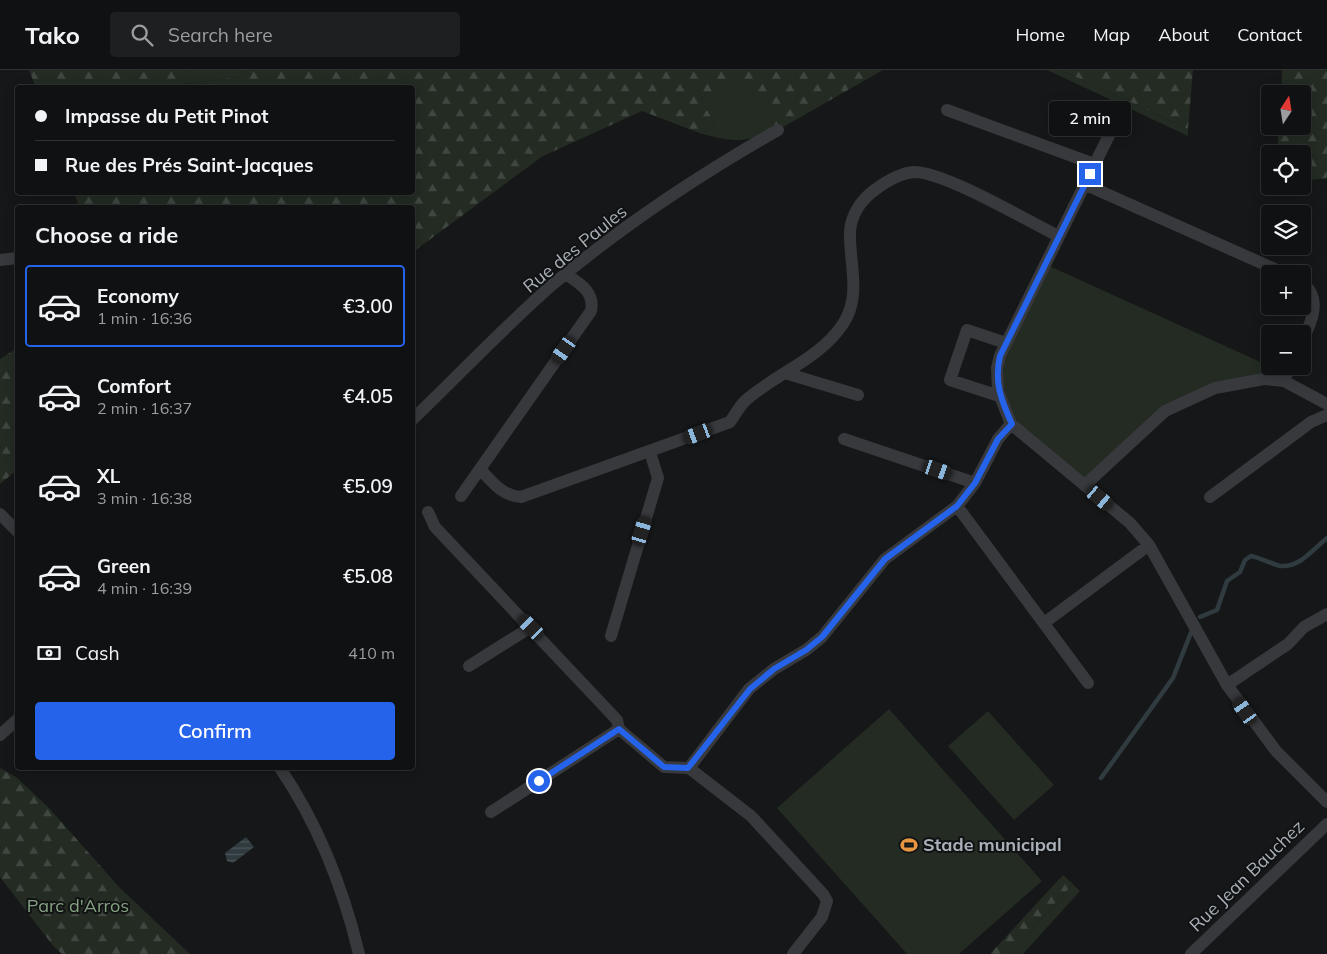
<!DOCTYPE html>
<meta charset="utf-8">
<style>
body{margin:0;font-family:Mulish,sans-serif;background:#1e1f20;color:#f1f3f6;height:100vh;display:flex;flex-direction:column;font-size:19px;white-space:nowrap}
*{box-sizing:border-box;margin:0}
p{font-size:16px;color:#9c9d9f}
.icon{flex:none;width:28px;height:28px;fill:none;stroke:currentColor;stroke-width:2;stroke-linecap:round;stroke-linejoin:round}
.map{position:relative;flex:1;overflow:hidden}
.sheet{position:absolute;left:15px;top:135px;width:400px;height:565px;display:flex;flex-direction:column;background:#101112;border-radius:5px;box-shadow:0 2px 12px #0003,0 0 0 1px #303132}
.sheet>*{flex:none}
.top-card{position:absolute;left:15px;top:15px;width:400px;height:110px;border-radius:5px;box-shadow:0 2px 12px #0003,0 0 0 1px #303132;display:grid;align-content:center;height:110px;padding:0 20px;background:#101112}
.needle{width:32px;rotate:12deg}
.buttons{position:absolute;left:1261px;top:15px;display:grid;gap:10px}
.buttons a{display:grid;place-items:center;width:50px;height:50px;border-radius:5px;background:#101112;box-shadow:0 2px 12px #0003,0 0 0 1px #303132;font-size:25px}
.end{position:absolute;width:22px;height:22px;margin:-11px;border:6px solid #2563eb;background:#fff;box-shadow:0 0 0 2px #fff}
.from{border-radius:50%}
.bubble{position:absolute;height:35px;border-radius:5px;background:#101112;box-shadow:0 2px 12px #0003,0 0 0 1px #303132;font-size:16px;font-weight:600;line-height:35px;text-align:center}
.car{position:absolute;width:15px;height:30px;margin:-15px -8px;border-radius:6px;box-shadow:0 0 4px 1px #0007;background:linear-gradient(#222 24%,#8ab4d8 0 40%,#222 0 76%,#8ab4d8 0 86%,#222 0)}
.top-card b{display:flex;align-items:center;gap:18px;height:48px;font-size:19px}
.top-card b+b{border-top:1px solid #303132}
.top-card i{width:12px;height:12px;background:#f1f3f6}
ul{padding:0;list-style:none}
li{display:flex;align-items:center;gap:15px;height:82px;margin:0 10px 8px;padding:0 10px;border:2px solid transparent;border-radius:5px}
li div{flex:1}
li b{display:block;font-size:19px}
li em{font-style:normal;font-weight:600}
li.current{border-color:#2563eb}
li>.icon{width:45px;height:45px;stroke-width:1.5}
h2{padding:0 20px;font-size:22px;line-height:60px}
.pay{display:flex;align-items:center;gap:12px;height:55px;padding:0 20px;font-size:19px}
.pay p{margin-inline-start:auto}
.action{display:flex;gap:10px;margin-top:auto;padding:10px 20px}
.action a{flex:1;height:58px;border-radius:5px;background:#2563eb;color:#fff;font-size:20px;font-weight:600;line-height:58px;text-align:center}
header{display:flex;align-items:center;gap:30px;box-sizing:border-box;height:70px;padding:0 25px;background:#101112;border-bottom:1px solid #303132}
header strong{font-size:24px}
nav{display:flex;gap:28px;margin-inline-start:auto;font-size:18px}
.search{width:350px;height:45px;background:#1e1f20;display:flex;align-items:center;gap:12px;box-sizing:border-box;padding:0 18px;border-radius:5px;color:#9c9d9f;font-size:19px}
.map>svg:first-child{display:block}
</style>
<header>
<strong>Tako</strong>
<div class="search"><svg class="icon" aria-label="search" viewBox="0 0 24 24"><circle cx="10" cy="10" r="6"/><path d="M15 15l6 6"/></svg>Search here</div>
<nav><a>Home</a><a>Map</a><a>About</a><a>Contact</a></nav>
</header>
<div class="map">
<svg width="1327" height="884" viewBox="0 0 1327 884">
<defs>
<pattern id="forest-firs" width="22" height="20" patternUnits="userSpaceOnUse" patternTransform="scale(1.25)"><rect width="22" height="20" fill="#232b23"/><path d="M5 1l3.5 6h-7zM16 11l3.5 6h-7z" fill="#404741"/></pattern>
<pattern id="water-rules" width="6" height="5" patternUnits="userSpaceOnUse" patternTransform="scale(1.25)"><rect width="6" height="5" fill="#303b40"/><path d="M0 2.5h6" fill="none" stroke="#4b5559"/></pattern>
</defs>
<rect width="100%" height="100%" fill="#161718"/>
<path fill="#232b23" d="M186 0H249L239 7 182 14Z
M1047 0H1061L1188 59V66Z
M740 2 778 60C743 72 738 73 702 64L715 53 700 29Z
M1045 194 1287 304 1192 326 1085 415 1011 354 997 310Z
M889 639 1042 811 959 884H907L777 738Z
M988 641 1054 715 1014 750 948 676Z
M1073 814 1080 821 1023 884H1010Z"/>
<path fill="url(#forest-firs)" d="M29 0H186L183 14 239 7 249 0H883L778 60 740 3 700 29 715 53 702 64 642 41 543 86 413 182 412 138H80L74 123 412 122V18H36Z
M1061 0H1193L1188 59Z
M1282 0H1327V108L1303 111 1302 84H1277L1279 56H1302V24H1281Z
M17 278V400L0 414V289Z
M0 698 16 707 49 738 120 818 190 884H62L54 877 0 807Z
M1063 805 1073 814 1010 884H990Z"/>
<path fill="url(#water-rules)" d="M246 767 254 777 233 793 227 791 225 783Z"/>
<g fill="none" stroke-linecap="round" stroke-linejoin="round">
<path stroke="#303b40" stroke-width="4.5" d="M1200 547 1217 540 1227 511 1240 502 1245 490 1251 486C1258 487 1277 496 1281 496 1301 497 1313 479 1327 468
M1101 708 1173 608 1192 560"/>
<path stroke="#38393d" stroke-width="12" d="M1123 37 1000 286 997 298 998 321 1011 354 1130 453 1149 475 1227 615 1276 681 1327 732
M947 40 1094 94
M1084 114 1286 204
M0 190 18 188
M1302 213C1323 228 1311 254 1302 271
M785 303 858 325
M1284 311 1290 296
M999 326 950 310 967 260 1006 273
M412 350C459 305 504 257 552 215 622 156 699 105 778 60
M844 369 975 413
M481 400C493 413 503 426 521 427L730 352C735 345 739 337 745 331 776 303 819 290 843 254 862 225 849 194 850 162 851 144 862 129 876 119 887 111 900 103 914 102 945 102 1026 150 1058 166
M1085 415 1165 341 1215 318 1264 309 1284 311 1327 334
M461 426 591 241C595 223 581 214 566 204
M1210 427 1311 352 1327 345
M957 436 1088 613
M428 442 435 457 617 650 619 659 664 697 689 698 751 746 823 824 827 831 822 847 793 884
M0 444 18 462
M1044 553 1149 475
M611 566 658 408 650 382
M469 596 531 557
M1227 615 1288 574 1304 557 1327 544
M0 665 18 649
M280 698C318 754 343 817 359 884
M689 698 749 619 774 599 806 580 822 567 885 489 957 436 975 413 998 369 1011 354
M491 742 619 659
M1191 884 1327 754"/>
</g>
<g fill="none" stroke-linecap="round" stroke-linejoin="round">
<path stroke="#2563eb" stroke-width="6" d="M539 711 619 659 664 697 688 698 750 619 774 599 806 580 822 567 885 489 957 436 975 413 998 369 1012 354C1001 330 994 312 1000 286L1090 104"/>
</g>
<defs>
<g id="stadium-bare" transform="scale(1.35)"><path d="M0-5a6.5 5 0 1 0 0 10a6.5 5 0 1 0 0-10ZM-3.5-1.8h7v3.6h-7Z" fill="#e69640" stroke="#111213" stroke-width="2.5" paint-order="stroke"/></g>
</defs>
<g fill-rule="evenodd">
<use href="#stadium-bare" x="909" y="775"/>
</g>
<g text-anchor="middle" stroke-width="4" stroke-linejoin="round" paint-order="stroke">
<g font-size="18" fill="#a9b0b7" stroke="#111213">
<text transform="translate(575 179) rotate(-39)" y="6">Rue des Paules</text>
<text transform="translate(1247 806) rotate(-44)" y="6">Rue Jean Bauchez</text>
</g>
<g font-size="18" font-weight="bold" fill="#a9b0b7" stroke="#111213" text-anchor="start">
<text x="923" y="781">Stade municipal</text>
</g>
<g font-size="18" fill="#84a181" stroke="#111213">
<text x="78" y="842">Parc d'Arros</text>
</g>
</g>
</svg>
<div class="buttons">
<a><svg class="needle" viewBox="-14 -14 28 28"><path d="M0-13l5 13h-10z" fill="#e53935"/><path d="M0 13l5-13h-10z" fill="#9c9d9f"/></svg></a>
<a><svg class="icon" aria-label="locate" viewBox="0 0 24 24"><circle cx="12" cy="12" r="6"/><path d="M12 2v4M12 18v4M2 12h4M18 12h4"/></svg></a>
<a><svg class="icon" aria-label="layers" viewBox="0 0 24 24"><path d="M12 4l9 5-9 5-9-5zM3 14l9 5 9-5"/></svg></a>
<a>+</a>
<a>−</a>
</div>
<i class="end from" style="left:539px;top:711px"></i>
<i class="end" style="left:1090px;top:104px"></i>
<div class="bubble" style="left:1049px;top:31px;width:82px">2 min</div>
<i class="car" style="left:564px;top:280px;rotate:215deg"></i>
<i class="car" style="left:698px;top:364px;rotate:249deg"></i>
<i class="car" style="left:938px;top:400px;rotate:109deg"></i>
<i class="car" style="left:1100px;top:428px;rotate:130deg"></i>
<i class="car" style="left:642px;top:461px;rotate:17deg"></i>
<i class="car" style="left:531px;top:557px;rotate:315deg"></i>
<i class="car" style="left:1245px;top:641px;rotate:325deg"></i>
<div class="top-card">
<b><i class="from"></i>Impasse du Petit Pinot</b>
<b><i></i>Rue des Prés Saint-Jacques</b>
</div>
<section class="sheet">
<h2>Choose a ride</h2>
<ul>
<li class="current"><svg class="icon" aria-label="car" viewBox="0 0 24 24"><path d="M5 17H2v-5l4-1 3-4h7l3 4 3 1v5h-3M9 17h6M6 11h13"/><circle cx="7" cy="17" r="2"/><circle cx="17" cy="17" r="2"/></svg><div><b>Economy</b><p>1 min · 16:36</p></div><em>€3.00</em></li>
<li><svg class="icon" aria-label="car" viewBox="0 0 24 24"><path d="M5 17H2v-5l4-1 3-4h7l3 4 3 1v5h-3M9 17h6M6 11h13"/><circle cx="7" cy="17" r="2"/><circle cx="17" cy="17" r="2"/></svg><div><b>Comfort</b><p>2 min · 16:37</p></div><em>€4.05</em></li>
<li><svg class="icon" aria-label="car" viewBox="0 0 24 24"><path d="M5 17H2v-5l4-1 3-4h7l3 4 3 1v5h-3M9 17h6M6 11h13"/><circle cx="7" cy="17" r="2"/><circle cx="17" cy="17" r="2"/></svg><div><b>XL</b><p>3 min · 16:38</p></div><em>€5.09</em></li>
<li><svg class="icon" aria-label="car" viewBox="0 0 24 24"><path d="M5 17H2v-5l4-1 3-4h7l3 4 3 1v5h-3M9 17h6M6 11h13"/><circle cx="7" cy="17" r="2"/><circle cx="17" cy="17" r="2"/></svg><div><b>Green</b><p>4 min · 16:39</p></div><em>€5.08</em></li>
</ul>
<div class="pay"><svg class="icon" aria-label="cash" viewBox="0 0 24 24"><path d="M3 7h18v10H3z"/><circle cx="12" cy="12" r="2"/></svg>Cash<p>410 m</p></div>
<div class="action"><a>Confirm</a></div>
</section>
</div>
